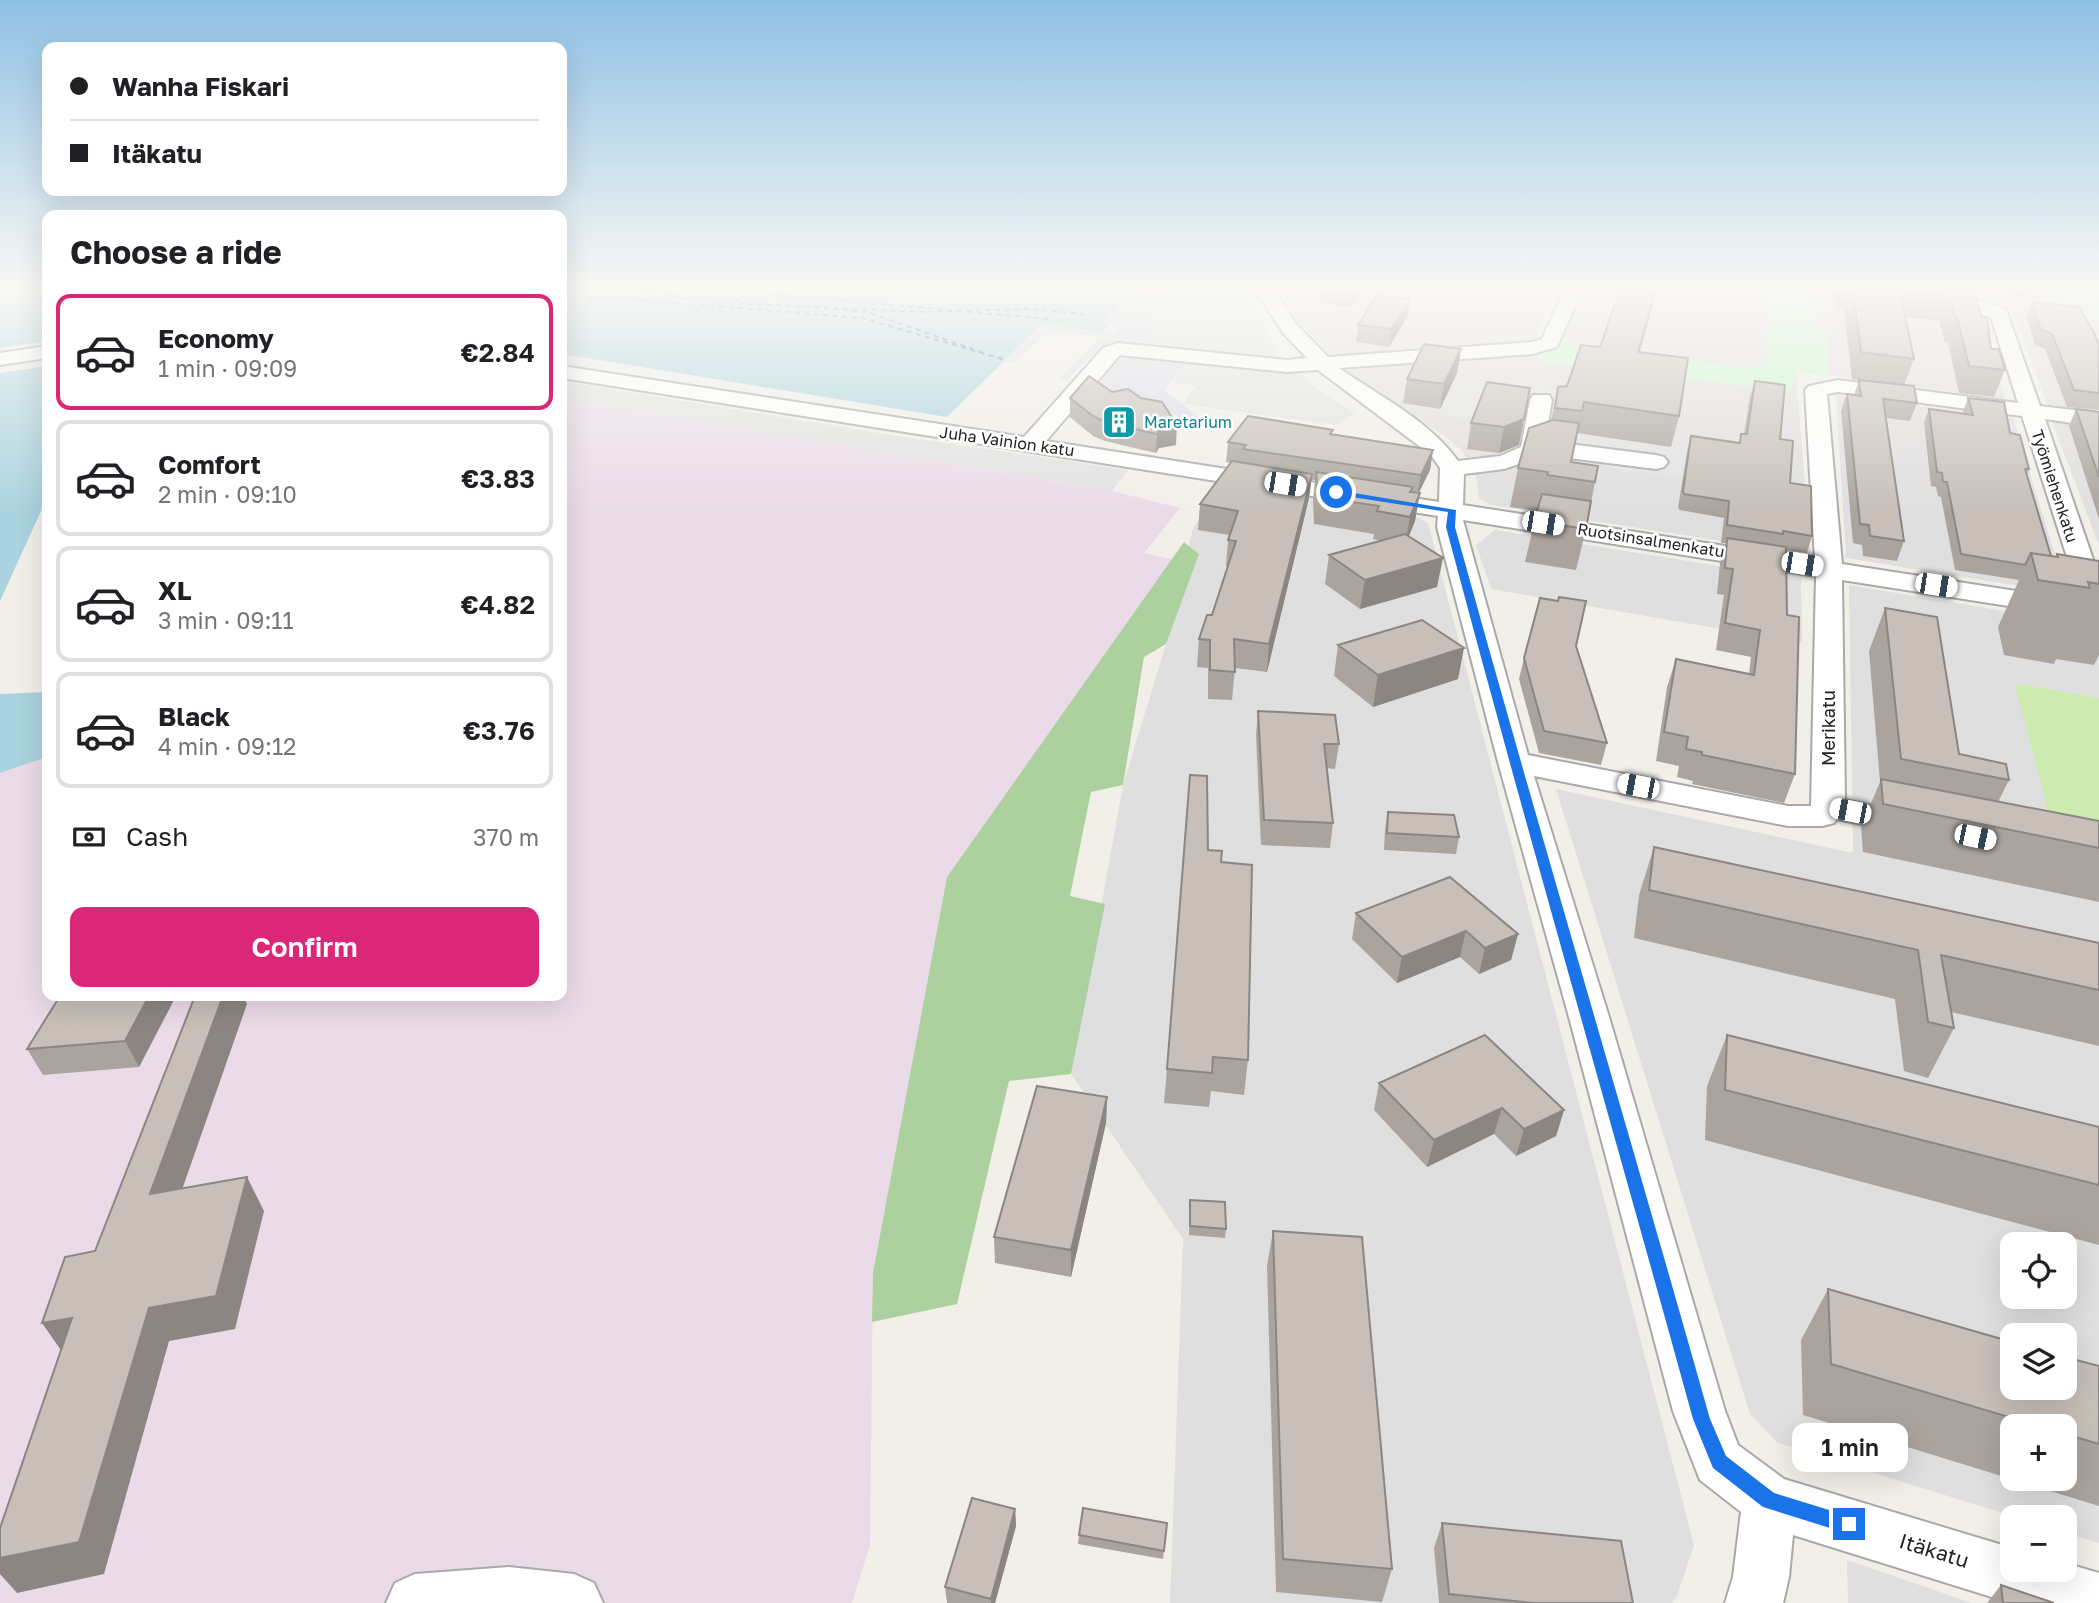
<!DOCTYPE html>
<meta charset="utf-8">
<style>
body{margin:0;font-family:"Golos Text",sans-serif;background:#f2f2f2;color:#202124;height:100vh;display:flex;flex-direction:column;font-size:26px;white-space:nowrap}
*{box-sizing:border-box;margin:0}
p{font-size:23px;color:#757577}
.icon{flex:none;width:38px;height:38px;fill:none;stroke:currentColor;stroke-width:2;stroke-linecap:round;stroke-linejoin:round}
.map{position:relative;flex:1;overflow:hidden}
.drawer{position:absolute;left:42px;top:210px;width:525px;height:791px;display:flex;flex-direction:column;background:#fff;border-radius:14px;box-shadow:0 7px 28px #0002}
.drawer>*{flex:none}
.banner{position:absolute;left:42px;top:42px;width:525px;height:154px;border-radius:14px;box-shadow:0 7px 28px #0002;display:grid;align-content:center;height:154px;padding:0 28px;background:#fff}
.fabs{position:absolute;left:2000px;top:1232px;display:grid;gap:14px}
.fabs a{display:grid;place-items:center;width:77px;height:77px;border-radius:14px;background:#fff;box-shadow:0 7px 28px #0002;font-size:35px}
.end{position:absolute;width:32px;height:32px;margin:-16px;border:9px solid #1a73e8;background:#fff;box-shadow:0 0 0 4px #fff}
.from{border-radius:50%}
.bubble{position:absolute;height:49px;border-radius:14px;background:#fff;box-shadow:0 7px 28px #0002;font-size:23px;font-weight:600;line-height:49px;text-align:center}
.car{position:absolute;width:21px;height:42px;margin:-21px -10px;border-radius:9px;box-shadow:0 0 5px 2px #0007;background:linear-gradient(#fff 24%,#345 0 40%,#fff 0 76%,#345 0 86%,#fff 0)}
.banner b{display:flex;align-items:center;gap:24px;height:66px;font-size:26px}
.banner b+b{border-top:2px solid #e0e0e0}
.banner i{width:18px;height:18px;background:#202124}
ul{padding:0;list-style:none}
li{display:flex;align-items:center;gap:21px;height:116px;margin:0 14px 10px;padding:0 14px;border:4px solid #e0e0e0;border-radius:14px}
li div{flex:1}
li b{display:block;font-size:26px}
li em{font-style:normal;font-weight:600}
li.on{border-color:#db2777}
li>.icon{width:63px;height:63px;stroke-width:1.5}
h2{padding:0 28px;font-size:32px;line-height:84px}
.pay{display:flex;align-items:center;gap:18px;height:77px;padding:0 28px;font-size:26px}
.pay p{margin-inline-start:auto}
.action{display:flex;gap:14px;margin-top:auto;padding:14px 28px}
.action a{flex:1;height:80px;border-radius:14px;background:#db2777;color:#fff;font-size:28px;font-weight:600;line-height:80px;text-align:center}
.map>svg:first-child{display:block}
</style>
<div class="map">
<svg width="2099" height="1603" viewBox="0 0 2099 1603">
<rect width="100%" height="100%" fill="#f2efe9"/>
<path fill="#e0dfdf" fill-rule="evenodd" d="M1281 290H1554L1535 339 1518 343 1336 355 1329 354 1300 322Z
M1584 290H1825V296L1980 314 2005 399 1796 371 1810 553 1806 554 1491 505 1479 498 1475 471 1461 450 1442 434 1362 383 1345 368 1536 352 1562 340Z
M1861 290H2099V411L2047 404 2015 315 1982 303Z
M1836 395 2013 418 2067 594 1846 558Z
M2052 422 2099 428V545Z
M1227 483 1410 513 1428 523 1694 1545 1677 1596 1672 1603H1170L1183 1239 1071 1074 1123 785 1166 644 1193 528Z
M1495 530 1801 579 1802 643 1491 589 1476 545Z
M1849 585 2099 627V698L2014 684 2099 837V1543L2065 1533V1517H2015L1778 1443 1750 1414 1556 789 1853 853ZM2012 1244H2065V1297H2012ZM2012 1335H2065V1388H2012ZM2012 1426H2065V1479H2012Z
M1847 1560 1972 1603H1848Z"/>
<path fill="#ebdbe8" d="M562 400 1112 491 1180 508 1144 553 1180 561 873 1273 870 1545 852 1603H0V773L47 757V996H562Z"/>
<path fill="#cdebb0" d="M2014 683 2099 698V837L2053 828Z"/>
<path fill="#add19e" d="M1184 542 1199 554 1166 644 1144 657 1123 785 1091 792 1070 896 1105 904 1071 1074 1009 1081 957 1304 872 1322 873 1273 947 877Z"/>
<path fill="#c8facc" d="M1751 290H1807L1812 324 1828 334V376L1798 372 1790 391 1555 364 1534 356 1565 344 1734 367H1767V294Z
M2049 290H2099V319L2064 315Z"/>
<path fill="#e2e2e2" d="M1173 290H1245L1276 350 1315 387 1355 413 1337 425 1183 404 1196 386 1172 382 1189 360 1151 347V314Z
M562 381 879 433 1128 470 1112 491 562 400Z
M1453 381 1571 390 1579 401 1546 414 1520 413 1475 424 1470 419 1440 416V409Z
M1554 430 1688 448 1683 478 1547 459Z"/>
<path fill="#dddde8" d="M1136 290H1173L1151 315V347L1111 346 1099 349 1067 380 1060 379 1100 337 1058 331 1045 334 1016 361 1005 362 1043 325 1114 333 1120 327 1102 325Z
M1129 354 1188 361 1164 390 1202 420 1196 430 1167 409 1090 394 1123 356Z"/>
<path fill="#aad3df" d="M0 290H47V341L0 348Z
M562 290H1133L1101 325 1108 326 1102 332 1042 324 947 417 562 354Z
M47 366V484L41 511 0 601V373Z
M47 692V757L0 773V694Z"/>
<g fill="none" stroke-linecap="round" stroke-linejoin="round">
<path stroke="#4a7aab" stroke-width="2" stroke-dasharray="5 4.5" stroke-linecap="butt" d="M579 290 586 296 862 318 1006 360
M615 290 660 294
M645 290 704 302 920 312 1027 309 1084 314
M719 290 948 310
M679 296 768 303
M833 309 867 312 981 352
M968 312 1053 319"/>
<g stroke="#a9a9a9" stroke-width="4">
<path id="minor" d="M1256 290H1274L1297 325 1328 357 1532 342 1542 339 1564 290H1582L1557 347 1533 354 1339 368C1379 396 1430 421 1458 461L1500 456 1521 447 1530 400 1533 395H1549L1552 400 1545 441 1656 455 1664 457 1668 462 1664 467 1656 469 1545 455 1504 469 1464 474 1463 505 1815 560 1805 390 1809 386 1838 380 2018 403 1991 317 1929 305 1926 301 1929 297 1935 295 1989 303 2006 310 2040 406 2099 413V427L2045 419 2099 577V620L1842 580 1845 800 1924 817 1929 824 1924 831 1912 834 1837 819 1834 823 1822 826H1788L1534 776 1609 1017 1725 1411 1738 1445 1784 1479 2012 1548V1570H2065V1563L2099 1573V1603H2011L1793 1535 1789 1577 1783 1603H1725L1733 1577 1741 1512 1700 1480 1673 1411 1569 1017 1498 762 1437 527 1438 516 562 378V366L1024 437 1103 348 1118 343 1287 360 1307 358 1283 333ZM1120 355 1287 372 1318 370 1431 455 1440 468 1439 502 1046 441ZM1838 392 2022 416 2081 601 1842 564 1827 394ZM1463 520 1816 576 1811 806H1788L1528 755Z
M47 346V358L0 365V353Z
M509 1567 574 1574 594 1583 603 1603H386L395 1583 415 1574Z"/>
</g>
<use href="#minor" fill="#fff" fill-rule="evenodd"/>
</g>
<path fill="#aba49e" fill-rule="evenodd" d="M1321 290H1363L1351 307 1320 303Z
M1836 290H2030L2028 297 1973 290 1991 349 2005 370 1994 397 1959 393 1948 343H1945L1939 321 1905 317 1914 359 1904 385 1917 403 1910 421 1886 418 1904 541 1897 561 1863 556 1862 545 1853 543 1841 411 1847 394 1854 395 1859 380 1852 379 1844 310 1836 309 1834 294Z
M1655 293 1639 352 1679 416 1671 447 1577 433 1571 462 1595 482 1586 529 1576 570 1525 562 1537 511 1510 507 1518 468 1551 421 1558 387 1567 386 1600 347Z
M1410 299 1407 317 1389 347 1356 342 1358 325Z
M2032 302 2099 345V410L2067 407 2045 349 2035 345 2026 316Z
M1461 349 1457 373 1440 409 1403 403 1407 379Z
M1089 376 1176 445 1159 448 1156 453 1105 441 1093 436 1070 417V398Z
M1755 381 1780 439 1790 483 1812 536 1807 553 1786 550 1787 615 1795 774 1784 803 1692 784 1693 781 1677 777 1679 766 1656 761 1667 687 1676 659 1749 674 1751 657 1716 650 1724 595 1717 594 1720 563 1726 543H1721L1724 518 1680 510 1678 508 1687 452 1691 436 1739 443 1741 434H1744L1750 396Z
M1487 382 1519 445 1499 453 1467 449 1471 423Z
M1968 398 2010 433 2029 469 2027 475 2051 556 2056 557 2057 554 2099 561V655L2094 665 2056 659 2054 664 2004 655 1998 627 2019 580 1955 570 1941 497 1938 496 1936 487 1931 486 1924 423 1929 409 1964 414 1963 411Z
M2076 409 2099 412V519L2069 426Z
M1332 434 1433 450 1430 470 1419 493 1415 521 1409 536 1437 587 1360 609 1325 584 1329 555 1381 541 1373 539 1374 534 1314 524 1313 499 1315 480H1311L1309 498 1267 672 1235 668 1232 700 1208 699V668L1197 667 1199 639 1212 615 1228 566H1226L1228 540 1229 535 1198 530 1200 504 1231 463 1226 462 1228 442Z
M1885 608 1959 754 2009 780 1998 802 2099 821V902L1863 852 1861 827 1880 782 1869 651Z
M1338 645 1458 679 1373 707 1334 676Z
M1576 646 1607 743 1601 765 1539 753 1519 679 1524 658Z
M1258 711 1339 744 1335 769 1327 768 1333 823 1330 848 1261 845 1256 735Z
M1388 812 1459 837 1456 854 1384 850 1385 829Z
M1654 847 2099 943V1046L1951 1012 1954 1028 1928 1078 1904 1071 1895 999 1634 938 1639 895Z
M1208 850 1221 862 1248 1060 1244 1095 1211 1091 1209 1107 1164 1103 1167 1069Z
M1356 913 1518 934 1511 960 1479 974 1460 957 1397 983 1352 939Z
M60 996H176L139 1067 43 1075 27 1049Z
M1727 1035 2099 1127V1245L1705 1140 1707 1086Z
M1379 1083 1564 1110 1556 1136 1516 1156 1494 1134 1427 1167 1374 1110Z
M1107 1097 1106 1123 1071 1277 995 1263 994 1237Z
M1190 1200 1226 1229 1225 1238 1189 1235Z
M1273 1231 1392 1569 1382 1602 1276 1592 1267 1266Z
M1828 1289 2099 1366V1506L1803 1415 1801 1340ZM2012 1426H2065V1479H2012Z
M1015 1509 1016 1526 995 1603H947L945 1587Z
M1167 1523 1163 1559 1078 1544 1079 1535Z
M1442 1523 1633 1603H1439L1434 1548Z
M2001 1585 2054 1603H1987Z"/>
<path fill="#8b8681" d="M1353 290H1363L1351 307Z
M1655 293 1649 320 1631 381 1638 352Z
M1410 299 1407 317 1389 347 1391 329Z
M1461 349 1457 373 1440 409 1444 384Z
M1524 419 1519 445 1499 453 1504 427Z
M1177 425 1176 445 1159 448 1156 453 1157 434 1160 428Z
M1433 450 1430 470 1417 496 1421 475Z
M1312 474 1309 498 1267 672 1269 644Z
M1420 493 1415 521 1405 545 1410 517Z
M1443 558 1437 587 1360 609 1365 580Z
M1464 648 1458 679 1373 707 1378 675Z
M1466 931 1460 957 1397 983 1402 957Z
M1518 934 1511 960 1479 974 1485 948Z
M149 996H176L139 1067 125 1041Z
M223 996H243L247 1004 169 1227 150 1194Z
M1107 1097 1106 1123 1071 1277V1250Z
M1502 1108 1494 1134 1427 1167 1434 1140Z
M1564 1110 1556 1136 1516 1156 1524 1129Z
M247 1177 264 1211 235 1329 169 1341 104 1574 17 1593 0 1574V1558L149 1308Z
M72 1318 65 1356 42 1323Z
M1015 1509 1016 1526 995 1603H991V1599Z"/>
<path fill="#c7bfb8" stroke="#8b8681" stroke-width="2" d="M1620 290H1633L1655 293 1638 352 1688 358 1679 416 1584 402 1582 411 1555 408 1558 387 1567 386 1581 345 1600 347Z
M1853 290H1973L1982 317H1987L1991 349H1999L2005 370 1969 366 1957 317H1955L1948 296 1900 291 1914 359 1861 352Z
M1377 295 1410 299 1391 329 1358 325Z
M2032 302 2079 307 2094 333 2099 345V393L2074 390 2052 334 2041 330Z
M1424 344 1461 349 1444 384 1407 379Z
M1089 376 1112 392 1128 389 1141 398 1162 402 1177 425 1160 428 1157 434 1105 422 1093 416 1070 398Z
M1859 380 1914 386 1917 403 1883 399 1904 541 1870 536 1869 525 1860 524 1847 394 1861 396Z
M1755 381 1785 385 1780 439 1793 441 1790 483 1811 486 1812 536 1783 531V534L1727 525 1729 501 1684 494 1683 491 1691 436 1740 443 1741 434H1747Z
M1487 382 1530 388 1524 419 1504 427 1471 423Z
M1968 398 2004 402 2010 433 2020 435 2029 469H2025L2051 556 2031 553 2025 565 1961 554 1947 482H1943L1942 473 1937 472 1929 409 1973 415Z
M2076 409 2099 412V477Z
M1248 416 1333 430 1330 434 1433 450 1421 475 1243 449 1246 445 1228 442Z
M1553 420 1579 423 1571 462 1598 466 1595 482 1547 475 1548 472 1518 468 1529 428Z
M1232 461 1312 474 1269 644 1234 639 1235 672 1210 670V640L1199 639 1207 615H1212L1236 541 1228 540 1238 511 1200 504Z
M1316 472 1413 487 1410 492 1420 493 1410 517 1377 511 1379 506 1318 497Z
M1542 494 1591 501 1586 529 1534 521Z
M1405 534 1443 558 1365 580 1329 555Z
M1727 538 1786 547 1787 615 1799 617 1795 774 1702 755V752L1686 749 1688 737 1664 732 1676 659 1754 675 1760 630 1725 623 1733 569 1725 568Z
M2031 553 2058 557 2057 554 2099 561V584L2088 582 2090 588 2038 580Z
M1559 597 1586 601 1576 646 1607 743 1544 731 1524 658 1540 598 1558 601Z
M1885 608 1937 617 1959 754 2006 764 2009 780 1901 759Z
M1422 620 1464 648 1378 675 1338 645Z
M1258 711 1335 715 1339 744H1324L1333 823 1264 820Z
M1190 775 1207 776 1208 850 1222 851 1221 862 1252 865 1248 1060 1213 1057 1212 1073 1167 1069Z
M1881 779 2099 821V848L1883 804Z
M1388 812 1454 815 1459 837 1387 833Z
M1654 847 2099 943V990L1941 955 1954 1028 1928 1022 1918 950 1649 890Z
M1450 877 1518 934 1485 948 1466 931 1402 957 1356 913Z
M60 996H149L125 1041 27 1049Z
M195 996H223L150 1194 247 1177 216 1296 149 1308 79 1542 0 1558V1528L72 1318 42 1323 65 1257 95 1251Z
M1485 1035 1564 1110 1524 1129 1502 1108 1434 1140 1379 1083Z
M1727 1035 2099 1127V1185L1725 1090Z
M1037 1086 1107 1097 1071 1250 994 1237Z
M1190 1200 1225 1202 1226 1229 1190 1226Z
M1273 1231 1362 1237 1392 1569 1283 1559Z
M1828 1289 2012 1342V1388H2065V1357L2099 1366V1444L2065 1434V1426H2039L1831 1364Z
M972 1498 1015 1509 991 1599 945 1587Z
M1083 1508 1167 1523 1164 1551 1079 1535Z
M1442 1523 1621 1541 1633 1603H1533L1449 1594Z
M2001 1585 2054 1603H2003Z"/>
<linearGradient id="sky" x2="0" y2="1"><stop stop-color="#8fc0e4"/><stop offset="0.56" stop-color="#f9f8f5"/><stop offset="1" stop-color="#f9f8f5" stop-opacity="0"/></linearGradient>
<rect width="2099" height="515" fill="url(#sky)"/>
<path fill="#1a73e8" d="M1336 490 1456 510 1455 527C1537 825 1626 1121 1710 1419L1726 1456 1774 1493 1855 1518 1858 1524 1855 1531 1849 1534 1763 1507 1713 1468 1693 1419C1611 1121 1525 825 1446 527L1448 512 1333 494Z"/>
<defs>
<g id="building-square" transform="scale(1.75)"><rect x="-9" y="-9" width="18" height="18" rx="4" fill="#0f9aa8" stroke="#fff"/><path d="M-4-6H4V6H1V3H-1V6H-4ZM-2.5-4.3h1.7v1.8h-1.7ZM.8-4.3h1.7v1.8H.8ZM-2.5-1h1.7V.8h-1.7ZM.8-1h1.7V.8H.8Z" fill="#fff"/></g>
</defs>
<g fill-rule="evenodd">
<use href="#building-square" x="1119" y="422"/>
</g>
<g text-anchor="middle" stroke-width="5" stroke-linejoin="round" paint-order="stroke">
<g font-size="16" fill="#0d838f" stroke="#fff" text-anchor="start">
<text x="1144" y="428">Maretarium</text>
</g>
<g font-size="16" fill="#222" stroke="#fff">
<text transform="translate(1007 441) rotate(8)" y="6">Juha Vainion katu</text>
<text transform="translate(2055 486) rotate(72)" y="6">Työmiehenkatu</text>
<text transform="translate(1651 540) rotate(9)" y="6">Ruotsinsalmenkatu</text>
</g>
<g font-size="18" fill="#222" stroke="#fff">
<text transform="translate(1829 728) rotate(-90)" y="6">Merikatu</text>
</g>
<g font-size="21" fill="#222" stroke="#fff">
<text transform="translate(1934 1551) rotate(17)" y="7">Itäkatu</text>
</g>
</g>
</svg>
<div class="fabs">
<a><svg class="icon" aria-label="locate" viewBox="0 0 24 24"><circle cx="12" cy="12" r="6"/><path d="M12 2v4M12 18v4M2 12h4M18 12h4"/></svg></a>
<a><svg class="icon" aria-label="layers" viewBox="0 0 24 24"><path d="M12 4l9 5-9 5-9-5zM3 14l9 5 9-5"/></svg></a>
<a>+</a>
<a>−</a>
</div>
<i class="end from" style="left:1336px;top:492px"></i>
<i class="end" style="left:1849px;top:1524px"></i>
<div class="bubble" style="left:1792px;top:1423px;width:116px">1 min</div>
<i class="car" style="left:1285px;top:484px;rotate:99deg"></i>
<i class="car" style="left:1543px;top:523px;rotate:99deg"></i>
<i class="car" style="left:1802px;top:564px;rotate:99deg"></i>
<i class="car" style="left:1936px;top:585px;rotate:99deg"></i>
<i class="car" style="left:1638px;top:786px;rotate:281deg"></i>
<i class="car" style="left:1850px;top:811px;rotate:281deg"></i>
<i class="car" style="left:1975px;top:837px;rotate:102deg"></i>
<div class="banner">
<b><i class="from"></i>Wanha Fiskari</b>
<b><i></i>Itäkatu</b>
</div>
<section class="drawer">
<h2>Choose a ride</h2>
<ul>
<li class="on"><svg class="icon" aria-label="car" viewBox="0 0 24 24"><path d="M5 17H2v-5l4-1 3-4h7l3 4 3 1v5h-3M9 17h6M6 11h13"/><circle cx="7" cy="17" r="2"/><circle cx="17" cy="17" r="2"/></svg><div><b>Economy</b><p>1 min · 09:09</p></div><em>€2.84</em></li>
<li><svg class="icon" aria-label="car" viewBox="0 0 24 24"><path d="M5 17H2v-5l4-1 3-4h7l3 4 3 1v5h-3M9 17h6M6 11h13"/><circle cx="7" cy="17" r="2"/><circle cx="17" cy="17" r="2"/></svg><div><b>Comfort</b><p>2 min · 09:10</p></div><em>€3.83</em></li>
<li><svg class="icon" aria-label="car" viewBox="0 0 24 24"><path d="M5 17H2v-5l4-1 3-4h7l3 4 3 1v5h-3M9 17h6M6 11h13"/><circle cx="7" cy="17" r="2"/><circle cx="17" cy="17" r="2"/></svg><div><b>XL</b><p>3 min · 09:11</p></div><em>€4.82</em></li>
<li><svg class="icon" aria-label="car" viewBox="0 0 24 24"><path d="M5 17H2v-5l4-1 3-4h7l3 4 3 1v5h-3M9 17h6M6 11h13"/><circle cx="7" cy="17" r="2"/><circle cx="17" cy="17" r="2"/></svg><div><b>Black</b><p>4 min · 09:12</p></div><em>€3.76</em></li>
</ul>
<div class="pay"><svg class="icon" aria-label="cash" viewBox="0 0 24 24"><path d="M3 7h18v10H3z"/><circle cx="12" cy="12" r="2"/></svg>Cash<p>370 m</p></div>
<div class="action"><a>Confirm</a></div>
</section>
</div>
